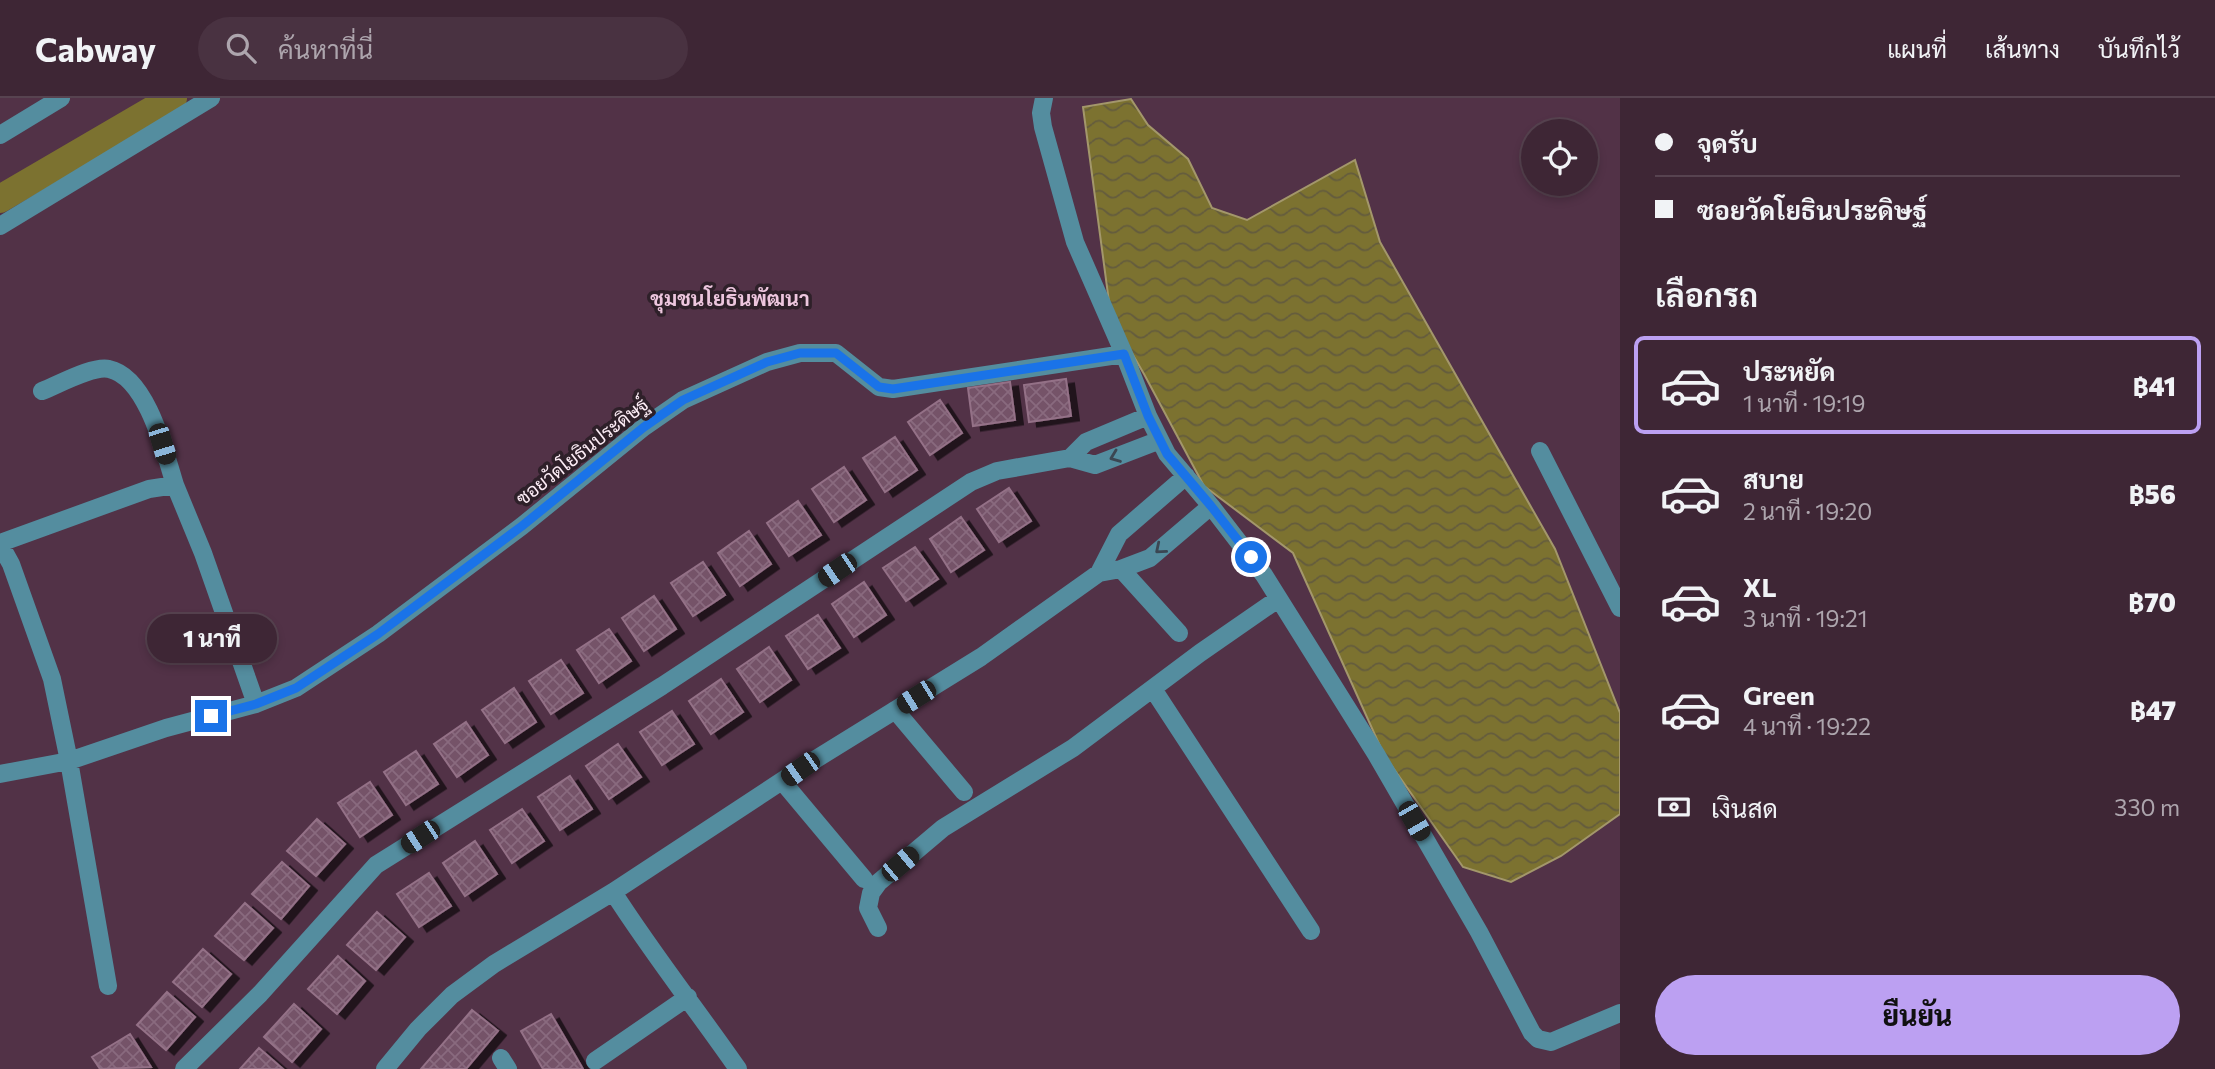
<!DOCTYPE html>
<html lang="th">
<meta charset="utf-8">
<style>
body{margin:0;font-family:Commissioner,Sarabun,sans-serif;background:#493241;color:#f1f3f6;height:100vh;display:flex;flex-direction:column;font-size:26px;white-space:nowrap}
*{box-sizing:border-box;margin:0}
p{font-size:23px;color:#ada5ad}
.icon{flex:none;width:38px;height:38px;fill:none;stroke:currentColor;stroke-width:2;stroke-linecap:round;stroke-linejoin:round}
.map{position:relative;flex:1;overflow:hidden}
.sheet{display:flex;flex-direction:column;background:#3e2635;width:595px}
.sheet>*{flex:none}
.hud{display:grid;align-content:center;height:154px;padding:0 35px;background:#3e2635}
.controls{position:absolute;left:1521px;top:21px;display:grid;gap:14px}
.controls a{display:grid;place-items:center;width:77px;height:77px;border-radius:50%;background:#3e2635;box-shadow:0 4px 10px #0003,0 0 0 2px #574350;font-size:35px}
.end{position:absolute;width:32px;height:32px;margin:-16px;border:9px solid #1a73e8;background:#fff;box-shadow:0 0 0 4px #fff}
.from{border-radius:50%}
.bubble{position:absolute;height:49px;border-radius:24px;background:#3e2635;box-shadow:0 4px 10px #0003,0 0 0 2px #574350;font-size:23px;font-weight:800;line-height:49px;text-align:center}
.car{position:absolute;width:21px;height:42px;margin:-21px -10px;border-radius:9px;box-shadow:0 0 5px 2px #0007;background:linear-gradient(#222 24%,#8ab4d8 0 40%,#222 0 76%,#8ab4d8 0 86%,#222 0)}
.hud b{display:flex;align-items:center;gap:24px;height:66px;font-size:26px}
.hud b+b{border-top:2px solid #574350}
.hud i{width:18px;height:18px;background:#f1f3f6}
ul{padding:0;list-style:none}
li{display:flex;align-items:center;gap:21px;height:98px;margin:0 14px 10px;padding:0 21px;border:4px solid transparent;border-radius:10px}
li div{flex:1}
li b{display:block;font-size:26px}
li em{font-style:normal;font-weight:800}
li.on{border-color:#bca0f2}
li>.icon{width:63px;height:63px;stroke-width:1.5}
h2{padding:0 35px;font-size:32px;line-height:84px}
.pay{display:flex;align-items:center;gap:18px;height:77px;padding:0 35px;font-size:26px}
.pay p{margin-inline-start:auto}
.cta{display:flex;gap:14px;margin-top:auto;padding:14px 35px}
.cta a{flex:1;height:80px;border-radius:42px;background:#bca0f2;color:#111;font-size:28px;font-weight:800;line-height:80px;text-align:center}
header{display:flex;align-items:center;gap:42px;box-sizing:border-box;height:98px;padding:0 35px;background:#3e2635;border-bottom:2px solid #574350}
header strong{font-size:33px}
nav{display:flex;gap:38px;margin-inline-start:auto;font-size:24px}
.search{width:490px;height:63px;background:#493241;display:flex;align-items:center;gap:18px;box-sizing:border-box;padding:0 24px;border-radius:38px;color:#ada5ad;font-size:26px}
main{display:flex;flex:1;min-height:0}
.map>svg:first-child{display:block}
</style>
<header>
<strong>Cabway</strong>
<div class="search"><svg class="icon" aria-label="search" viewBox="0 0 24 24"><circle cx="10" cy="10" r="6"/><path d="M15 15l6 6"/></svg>ค้นหาที่นี่</div>
<nav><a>แผนที่</a><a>เส้นทาง</a><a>บันทึกไว้</a></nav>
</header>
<main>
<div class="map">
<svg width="1620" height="971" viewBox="0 0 1620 971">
<defs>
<pattern id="water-waves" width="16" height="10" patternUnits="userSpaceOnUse" patternTransform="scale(1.75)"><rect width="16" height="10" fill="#7c7230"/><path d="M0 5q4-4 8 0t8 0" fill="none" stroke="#645c3d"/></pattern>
<pattern id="building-cross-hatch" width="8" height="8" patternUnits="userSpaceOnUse" patternTransform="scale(1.75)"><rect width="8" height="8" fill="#745268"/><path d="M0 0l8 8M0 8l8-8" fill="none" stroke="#896b7e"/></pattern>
<filter id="shadow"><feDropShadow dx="8" dy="4.5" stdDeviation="0" flood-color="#0009"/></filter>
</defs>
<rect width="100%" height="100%" fill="#523247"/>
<path fill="url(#water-waves)" stroke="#a3976b" stroke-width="2" d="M1131 1 1148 27 1188 61 1212 110 1247 122 1355 62 1380 144 1555 451 1620 615V716L1561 758 1511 784 1463 769 1384 657 1293 455 1204 388 1144 276 1111 219 1083 9Z"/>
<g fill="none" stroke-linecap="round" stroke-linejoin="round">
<path stroke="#7c7230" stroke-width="28" d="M0 101 173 0"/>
</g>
<path fill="url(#building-cross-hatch)" stroke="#947187" stroke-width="2" filter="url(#shadow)" d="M1066 281 1071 318 1029 324 1024 287Z
M1010 284 1015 322 973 328 968 290Z
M940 302 962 335 930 357 908 324Z
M895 339 917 372 885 394 863 360Z
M844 369 866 402 834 424 812 391Z
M1009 390 1031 423 999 444 977 411Z
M798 403 821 437 789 458 767 425Z
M961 419 984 452 951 474 930 441Z
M749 433 771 466 740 488 718 455Z
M915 449 938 481 906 503 883 470Z
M703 464 725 497 693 518 671 485Z
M864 484 886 517 854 539 832 506Z
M654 498 676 531 644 553 622 520Z
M818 517 840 550 808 571 786 538Z
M609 531 631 563 599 585 577 552Z
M769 549 791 582 760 604 737 571Z
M561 562 583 595 551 616 529 583Z
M721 581 743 614 711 636 689 603Z
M514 590 536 624 505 645 482 612Z
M672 613 694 646 662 667 640 634Z
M466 624 488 657 457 679 434 646Z
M618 646 641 679 609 701 586 668Z
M416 653 438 686 406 707 384 674Z
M570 678 592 711 560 732 538 699Z
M370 684 392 717 360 739 338 705Z
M522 711 544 743 512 765 490 732Z
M317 721 345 746 316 778 287 753Z
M475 743 497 776 465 798 443 765Z
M282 764 309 788 281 821 252 796Z
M429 775 451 808 419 829 397 796Z
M245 805 273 830 244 862 215 838Z
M377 814 405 839 376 872 347 847Z
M203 851 231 876 202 909 173 884Z
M338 858 365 883 337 916 308 891Z
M167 894 195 919 166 952 137 927Z
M294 906 321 931 292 964 264 939Z
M472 912 498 933 466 971H421Z
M551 916 583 971H543L521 933Z
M130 936 151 969 100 971 92 959Z
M259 950 283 971H240Z"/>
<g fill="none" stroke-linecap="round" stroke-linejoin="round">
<path stroke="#548d9f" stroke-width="18" d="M0 37 61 0
M0 128 211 0
M1124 256 1148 318 1167 356 1211 408 1264 477 1376 656 1479 834 1532 935 1538 941 1551 944 1620 915
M42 293C58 287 93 267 109 271 147 279 165 355 175 387
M1540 353 1620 510
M1070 360 1086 344 1148 318
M0 445 149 391 175 387 203 455 256 606
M0 446 11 466 52 581 69 663 108 888
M1121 471 1179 535
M1099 475 1119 436 1186 378
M1153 591 1311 833
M895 612 964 694
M0 676 69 663 166 630 256 606 296 590 378 536 522 428 644 329 683 302 767 264 800 255H836L879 289 893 291 1124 256 1075 144 1043 29 1041 15 1044 0
M782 683 864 781
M613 794C652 855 697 912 738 971
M878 830 868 810 871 795 879 784 943 730 1073 650 1200 555 1278 501
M501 960 508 971
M595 963 688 899
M184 971 260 896 376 767 662 588 971 384 997 373 1070 360 1095 367 1160 342
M385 971 418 931 452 897 494 866 613 794 800 671 981 559 1099 475 1121 471 1150 460 1211 408"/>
</g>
<defs><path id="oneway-chevron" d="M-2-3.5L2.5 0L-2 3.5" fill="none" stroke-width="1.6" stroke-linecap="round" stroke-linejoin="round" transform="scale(1.75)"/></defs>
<g stroke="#3b4652">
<use href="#oneway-chevron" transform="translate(1115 359) rotate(159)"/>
<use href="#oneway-chevron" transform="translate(1160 451) rotate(140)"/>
</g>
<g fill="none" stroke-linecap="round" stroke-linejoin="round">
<path stroke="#1a73e8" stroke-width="9" d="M211 618 256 606 296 590 378 536 522 428 644 329 683 302 767 264 800 255H836L879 289 893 291 1124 256 1148 318 1167 356 1211 408 1251 459"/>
</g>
<g text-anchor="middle" stroke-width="7" stroke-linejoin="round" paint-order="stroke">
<g font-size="19" fill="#fdedf6" stroke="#2e2029">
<text transform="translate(582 353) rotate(-38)" y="7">ซอยวัดโยธินประดิษฐ์</text>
</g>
<g font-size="21" font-weight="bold" fill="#edc6de" stroke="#2e2029">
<text x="730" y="208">ชุมชนโยธินพัฒนา</text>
</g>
</g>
</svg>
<div class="controls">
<a><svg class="icon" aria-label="locate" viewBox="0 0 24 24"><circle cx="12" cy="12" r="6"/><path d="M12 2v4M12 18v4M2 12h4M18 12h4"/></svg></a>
</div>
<i class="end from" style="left:1251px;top:459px"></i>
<i class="end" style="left:211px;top:618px"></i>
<div class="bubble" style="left:147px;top:516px;width:130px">1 นาที</div>
<i class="car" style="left:162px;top:346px;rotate:163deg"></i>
<i class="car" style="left:837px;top:472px;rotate:236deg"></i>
<i class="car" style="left:916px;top:599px;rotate:238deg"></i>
<i class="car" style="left:800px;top:671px;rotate:235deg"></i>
<i class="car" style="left:1414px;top:723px;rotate:150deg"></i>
<i class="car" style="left:420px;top:739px;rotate:237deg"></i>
<i class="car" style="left:900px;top:766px;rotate:50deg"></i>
</div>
<section class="sheet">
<div class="hud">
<b><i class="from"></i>จุดรับ</b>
<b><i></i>ซอยวัดโยธินประดิษฐ์</b>
</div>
<h2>เลือกรถ</h2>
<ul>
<li class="on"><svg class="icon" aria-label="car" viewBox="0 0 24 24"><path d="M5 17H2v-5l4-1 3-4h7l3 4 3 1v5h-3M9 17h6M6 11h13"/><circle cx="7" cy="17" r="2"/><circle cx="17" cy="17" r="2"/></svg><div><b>ประหยัด</b><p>1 นาที · 19:19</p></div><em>฿41</em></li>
<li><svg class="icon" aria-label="car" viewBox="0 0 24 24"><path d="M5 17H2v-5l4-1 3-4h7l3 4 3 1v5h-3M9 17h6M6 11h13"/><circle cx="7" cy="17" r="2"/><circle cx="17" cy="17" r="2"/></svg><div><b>สบาย</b><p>2 นาที · 19:20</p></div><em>฿56</em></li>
<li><svg class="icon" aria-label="car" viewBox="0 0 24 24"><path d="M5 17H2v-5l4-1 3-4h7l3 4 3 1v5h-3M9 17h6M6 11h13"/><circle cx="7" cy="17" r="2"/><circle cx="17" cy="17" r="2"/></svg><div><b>XL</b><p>3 นาที · 19:21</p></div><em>฿70</em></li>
<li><svg class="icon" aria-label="car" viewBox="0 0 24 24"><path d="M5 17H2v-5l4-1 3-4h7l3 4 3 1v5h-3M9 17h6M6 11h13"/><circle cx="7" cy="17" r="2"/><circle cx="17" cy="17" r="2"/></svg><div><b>Green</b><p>4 นาที · 19:22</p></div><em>฿47</em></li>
</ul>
<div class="pay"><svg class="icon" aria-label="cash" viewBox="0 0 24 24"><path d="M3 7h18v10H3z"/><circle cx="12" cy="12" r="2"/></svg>เงินสด<p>330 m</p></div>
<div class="cta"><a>ยืนยัน</a></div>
</section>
</main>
